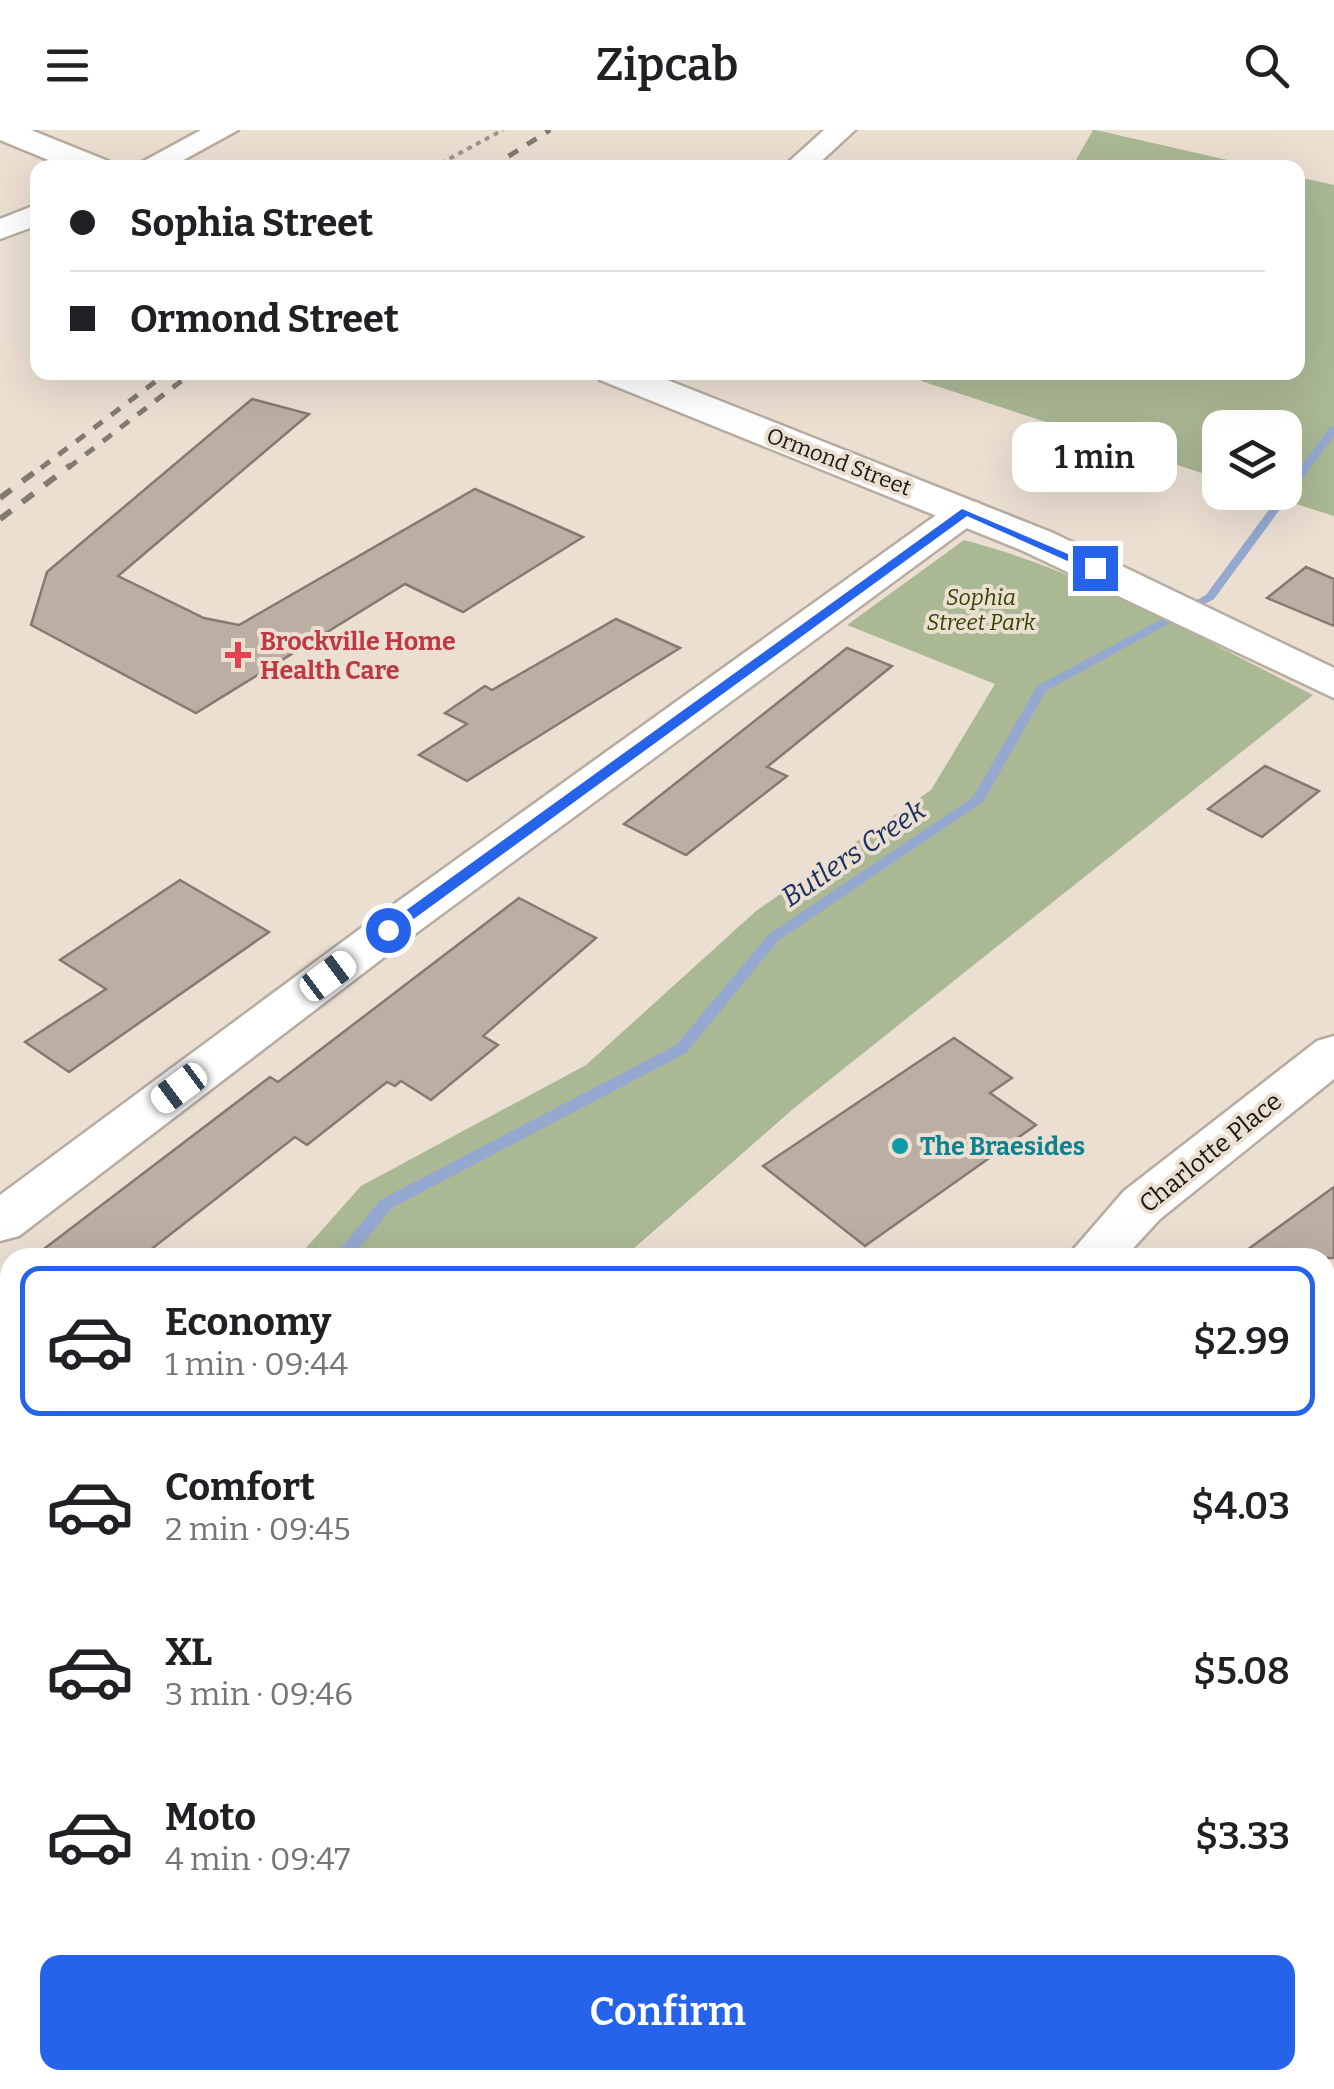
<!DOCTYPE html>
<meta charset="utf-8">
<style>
body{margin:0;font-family:Bitter,serif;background:#f2f2f2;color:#202124;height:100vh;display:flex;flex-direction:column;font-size:38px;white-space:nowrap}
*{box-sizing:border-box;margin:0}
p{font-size:32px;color:#757577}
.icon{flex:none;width:55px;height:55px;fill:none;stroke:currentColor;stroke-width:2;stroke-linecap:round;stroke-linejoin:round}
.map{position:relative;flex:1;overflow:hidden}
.details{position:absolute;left:0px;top:1118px;width:1335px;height:842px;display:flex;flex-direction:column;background:#fff;border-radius:30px 30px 0 0;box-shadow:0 10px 40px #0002}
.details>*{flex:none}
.guide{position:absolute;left:30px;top:30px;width:1275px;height:220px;border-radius:20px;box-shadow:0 10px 40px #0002;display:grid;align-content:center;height:220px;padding:0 40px;background:#fff}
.buttons{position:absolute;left:1202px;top:280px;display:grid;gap:20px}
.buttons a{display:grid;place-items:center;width:100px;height:100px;border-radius:20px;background:#fff;box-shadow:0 10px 40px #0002;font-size:50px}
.end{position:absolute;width:45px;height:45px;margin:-22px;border:12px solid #2563eb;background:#fff;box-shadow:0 0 0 5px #fff}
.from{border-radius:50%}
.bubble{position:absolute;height:70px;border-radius:20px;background:#fff;box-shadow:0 10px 40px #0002;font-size:32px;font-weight:600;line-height:70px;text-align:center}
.car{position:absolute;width:30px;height:60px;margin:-30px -15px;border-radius:12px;box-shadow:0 0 8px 2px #0007;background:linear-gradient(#fff 24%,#345 0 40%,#fff 0 76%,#345 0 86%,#fff 0)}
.guide b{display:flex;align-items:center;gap:35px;height:95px;font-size:38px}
.guide b+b{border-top:2px solid #e0e0e0}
.guide i{width:25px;height:25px;background:#202124}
ul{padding:18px 0 0;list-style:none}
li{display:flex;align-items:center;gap:30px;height:150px;margin:0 20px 15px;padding:0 20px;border:5px solid transparent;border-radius:20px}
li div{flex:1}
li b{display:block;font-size:38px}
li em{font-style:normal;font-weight:600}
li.current{border-color:#2563eb}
li>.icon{width:90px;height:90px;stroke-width:1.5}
.action{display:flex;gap:20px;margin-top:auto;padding:20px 40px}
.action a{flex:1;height:115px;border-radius:20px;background:#2563eb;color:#fff;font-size:40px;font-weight:600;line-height:115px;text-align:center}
header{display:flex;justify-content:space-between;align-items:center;height:130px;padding:0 40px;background:#fff;font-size:45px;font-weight:600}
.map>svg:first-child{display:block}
</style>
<header><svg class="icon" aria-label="menu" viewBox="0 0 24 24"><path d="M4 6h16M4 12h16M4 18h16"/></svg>Zipcab<svg class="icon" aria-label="search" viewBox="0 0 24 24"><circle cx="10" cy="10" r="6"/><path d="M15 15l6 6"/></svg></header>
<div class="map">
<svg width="1334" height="1959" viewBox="0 0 1334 1959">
<rect width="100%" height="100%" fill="#ebdfd2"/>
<path fill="#abb894" d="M1093 0H1096L1258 37H1072Z
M1298 47 1334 55V386L1261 363 1285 362V298H1220V349L921 251 928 242H1298Z
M964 410C1087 442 1200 508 1313 565L793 979 624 1127H298L361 1056 586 935 756 781 931 660 995 554 847 495Z
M10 1389V1882L0 1893V1397Z"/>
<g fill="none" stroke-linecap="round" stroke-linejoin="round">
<path fill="#95a9d0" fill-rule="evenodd" d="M1334 296V306L1214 469 1046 561 983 672 779 810 686 923 392 1078 351 1128H333L380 1070 676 915 769 804 973 667 1037 556 1206 465 1282 362H1285V358L1330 297Z
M10 1427V1456L6 1463 0 1466V1437L4 1430Z"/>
</g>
<path fill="#bbafa4" stroke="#867a70" stroke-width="2.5" d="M252 269 309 284 118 446 204 488 239 495 475 359 583 407 463 482 405 454 196 583 31 495 47 442Z
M1306 437 1334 449V496L1267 468Z
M616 489 680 518 467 651 419 625 467 594 445 583 485 556 492 560Z
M847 518 892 536 767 637 787 646 686 725 624 694Z
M1265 636 1319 661 1262 707 1208 679Z
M180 750 269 802 69 942 25 912 106 859 60 830Z
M519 768 596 808 483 906 498 915 431 970 401 951 395 956 387 952 307 1015 295 1007 140 1128H32L270 947 278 952Z
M954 908 1012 948 990 963 1036 995 865 1116 763 1036Z
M1334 1057V1128H1236Z"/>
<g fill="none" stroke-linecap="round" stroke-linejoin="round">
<g stroke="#b7aca0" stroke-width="5">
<path id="street" d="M201 0H238L169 38H131Z
M824 0H855L814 38H782Z
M38 74V95L0 109V89Z
M966 370 979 373 984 381 979 389 404 812 19 1106 0 1111V1065L372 790 953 373Z
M1334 906V949L1160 1089 1124 1128H1066L1124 1061 1317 911Z"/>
</g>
<g stroke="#b7aca0" stroke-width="5">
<path id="secondary" d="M0 0H31L108 31 113 38H68L0 10Z
M595 242H647L1051 402 1334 538V568L1021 420 600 250Z"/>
</g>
<path stroke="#9e958c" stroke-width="4" stroke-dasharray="5 5" stroke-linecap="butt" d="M432 38 503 0"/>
<use href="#street" fill="#fff" fill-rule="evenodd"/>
<use href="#secondary" fill="#fff" fill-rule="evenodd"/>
<path stroke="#827a71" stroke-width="5" stroke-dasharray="11 11" stroke-linecap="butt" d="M490 38 550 0
M41 338 164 245
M68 338 193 242"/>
<path stroke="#827a71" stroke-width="6" stroke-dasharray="14 14" stroke-linecap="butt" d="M0 368 44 335
M0 389 71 335"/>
</g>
<path fill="#2563eb" d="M962 379 1101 438 1090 441 967 386 393 804H383V797Z"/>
<path fill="#e0444e" stroke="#ebdfd2" stroke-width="4" d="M233 510h10v10h10v10h-10v10h-10v-10h-10v-10h10z"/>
<circle fill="#0f9aa8" stroke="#ebdfd2" stroke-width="4" cx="900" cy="1016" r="10"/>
<g text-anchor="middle" stroke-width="8" stroke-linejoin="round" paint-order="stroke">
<g font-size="22" fill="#1a1612" stroke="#ebdfd2">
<text transform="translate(839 331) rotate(21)" y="8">Ormond Street</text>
</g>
<g font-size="22" font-style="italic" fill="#344500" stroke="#ebdfd2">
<text x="981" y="475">Sophia<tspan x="981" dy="25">Street Park</tspan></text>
</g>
<g font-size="25" font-weight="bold" fill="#be3a42" stroke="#ebdfd2" text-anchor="start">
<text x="260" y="520">Brockville Home<tspan x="260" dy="29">Health Care</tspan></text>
</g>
<g font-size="25" font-weight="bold" fill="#0d838f" stroke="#ebdfd2" text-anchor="start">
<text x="920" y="1025">The Braesides</text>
</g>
<g font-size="25" fill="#1a1612" stroke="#ebdfd2">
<text transform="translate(1210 1022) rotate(-39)" y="9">Charlotte Place</text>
</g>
<g font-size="28" font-style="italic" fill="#1a3061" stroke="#ebdfd2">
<text transform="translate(853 723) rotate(-34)" y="10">Butlers Creek</text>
</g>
</g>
</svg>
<div class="buttons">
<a><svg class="icon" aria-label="layers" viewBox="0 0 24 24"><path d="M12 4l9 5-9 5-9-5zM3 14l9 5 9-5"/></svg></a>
</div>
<i class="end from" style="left:388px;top:800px"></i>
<i class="end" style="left:1095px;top:438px"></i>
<div class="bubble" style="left:1012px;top:292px;width:165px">1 min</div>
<i class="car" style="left:328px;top:846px;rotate:53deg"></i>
<i class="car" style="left:179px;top:958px;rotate:233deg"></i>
<div class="guide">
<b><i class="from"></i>Sophia Street</b>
<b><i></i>Ormond Street</b>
</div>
<section class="details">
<ul>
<li class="current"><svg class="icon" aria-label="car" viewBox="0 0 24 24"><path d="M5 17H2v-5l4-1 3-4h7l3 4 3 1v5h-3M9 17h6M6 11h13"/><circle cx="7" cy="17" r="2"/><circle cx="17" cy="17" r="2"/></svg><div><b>Economy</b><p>1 min · 09:44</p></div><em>$2.99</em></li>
<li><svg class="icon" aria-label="car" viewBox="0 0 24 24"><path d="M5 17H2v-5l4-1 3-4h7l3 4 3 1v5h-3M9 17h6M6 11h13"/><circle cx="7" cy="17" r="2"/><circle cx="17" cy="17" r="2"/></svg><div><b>Comfort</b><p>2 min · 09:45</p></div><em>$4.03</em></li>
<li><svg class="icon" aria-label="car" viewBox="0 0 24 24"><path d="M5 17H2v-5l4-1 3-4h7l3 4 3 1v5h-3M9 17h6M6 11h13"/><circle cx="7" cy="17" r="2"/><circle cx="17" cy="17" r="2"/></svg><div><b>XL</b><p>3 min · 09:46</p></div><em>$5.08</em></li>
<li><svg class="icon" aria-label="car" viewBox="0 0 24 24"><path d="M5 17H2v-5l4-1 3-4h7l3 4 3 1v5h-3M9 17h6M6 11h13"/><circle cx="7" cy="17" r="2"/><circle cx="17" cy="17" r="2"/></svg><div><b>Moto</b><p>4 min · 09:47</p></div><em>$3.33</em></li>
</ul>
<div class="action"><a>Confirm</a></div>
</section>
</div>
